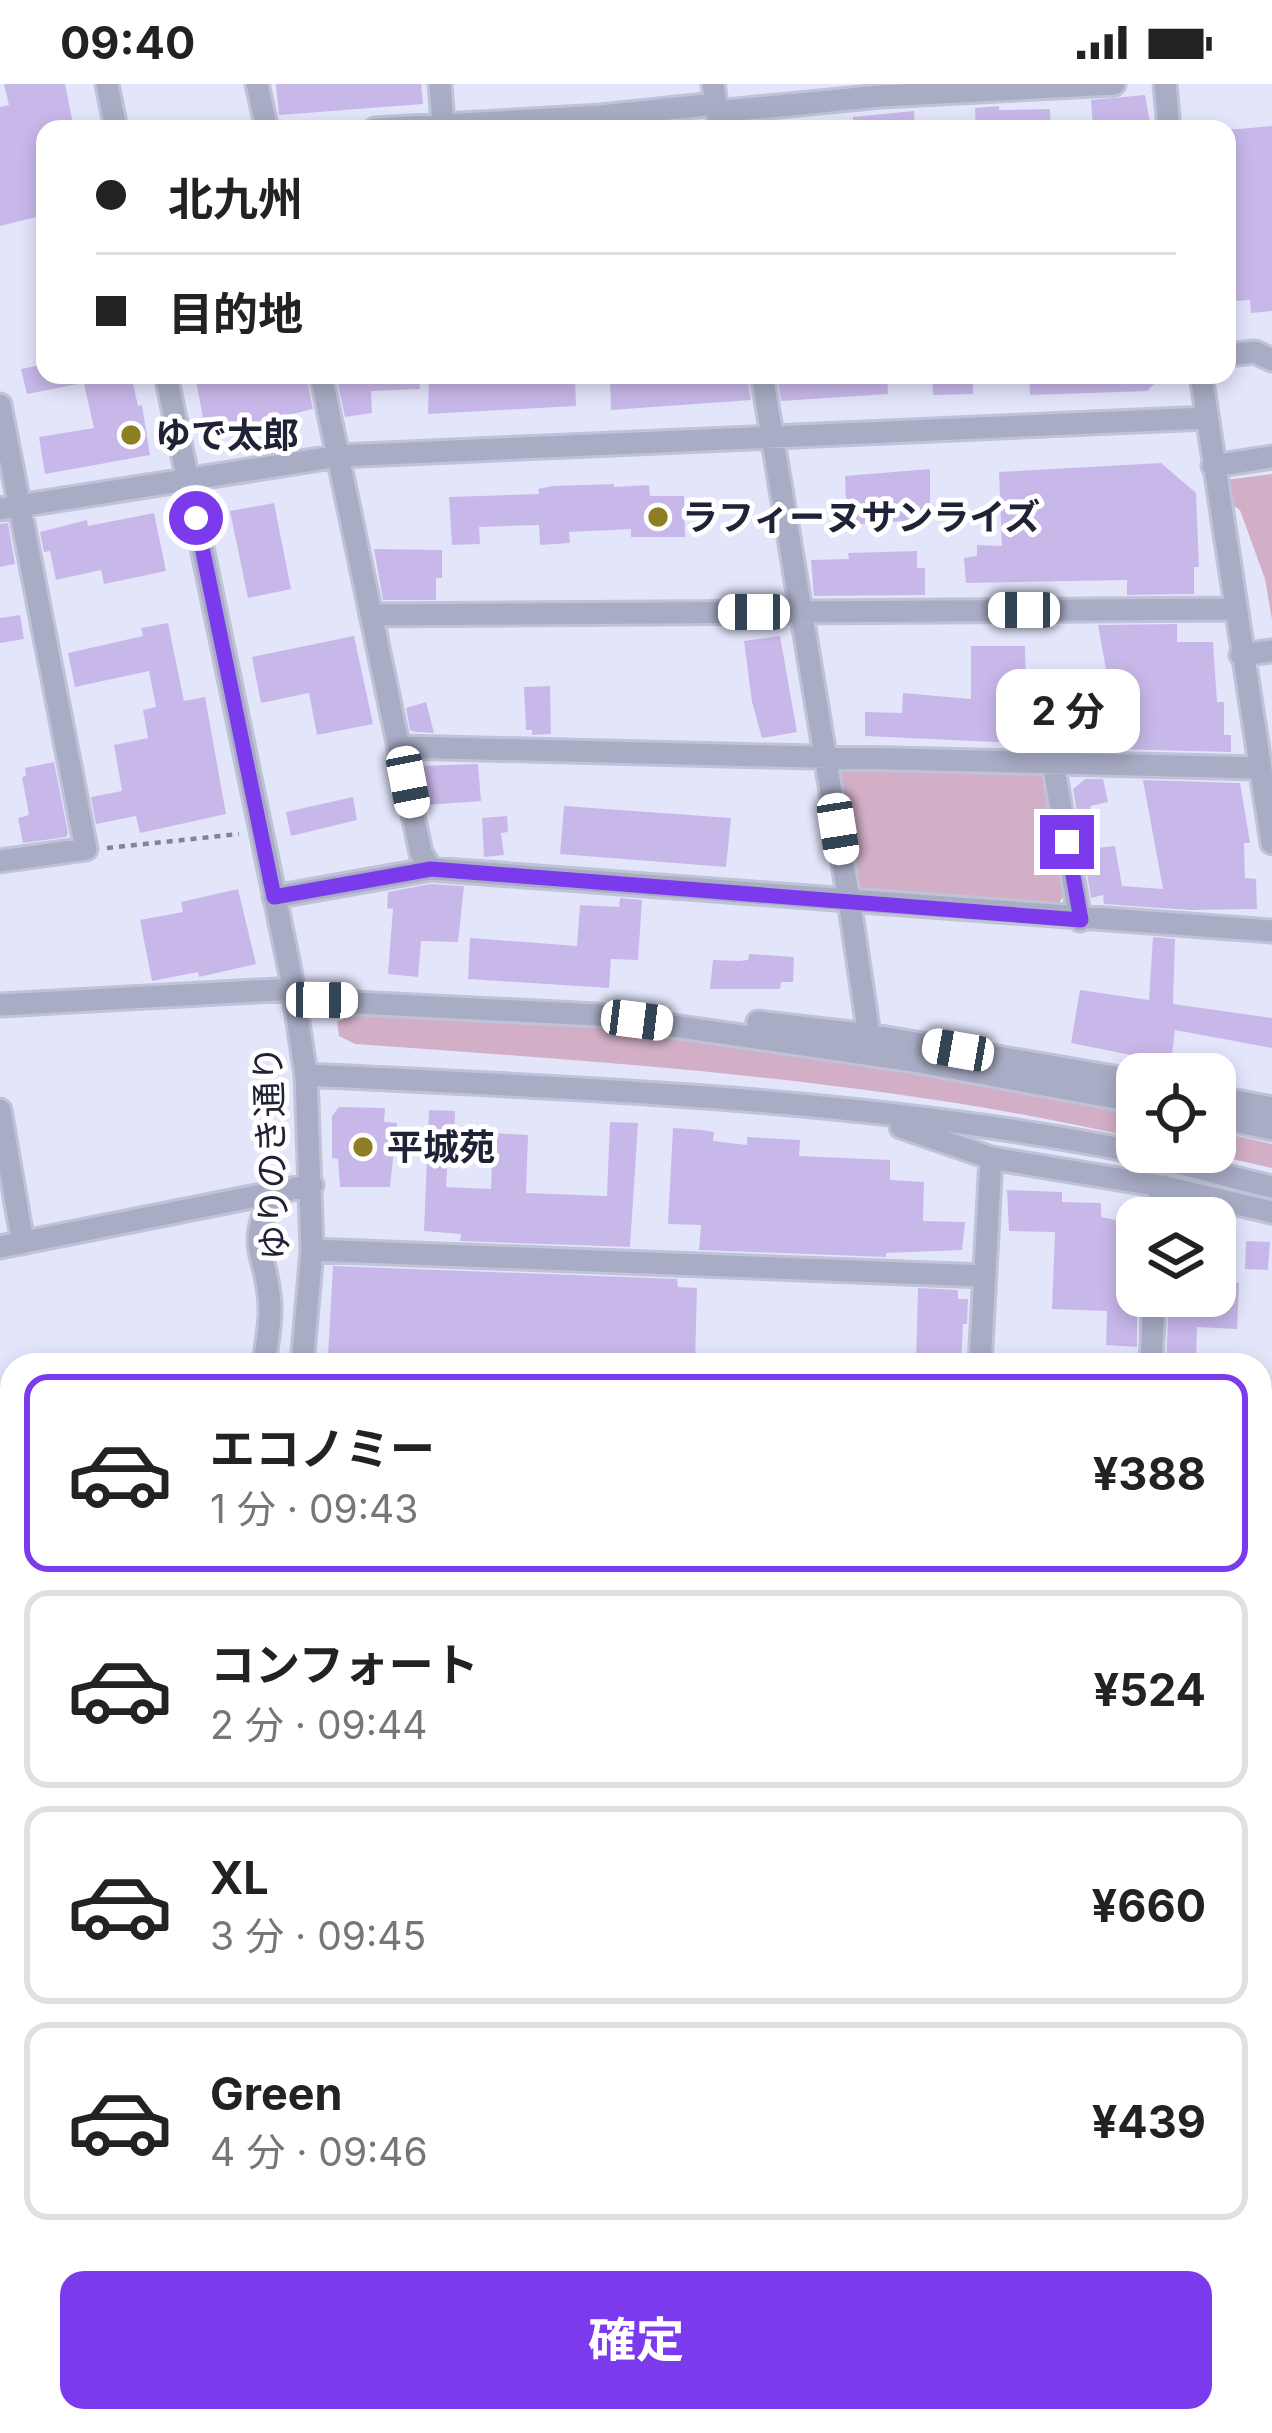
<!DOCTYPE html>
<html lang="ja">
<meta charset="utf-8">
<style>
body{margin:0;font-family:Inter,"Noto Sans JP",sans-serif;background:#f6f6f6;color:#222;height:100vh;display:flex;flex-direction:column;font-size:45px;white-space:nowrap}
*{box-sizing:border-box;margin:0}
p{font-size:39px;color:#767676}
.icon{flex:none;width:66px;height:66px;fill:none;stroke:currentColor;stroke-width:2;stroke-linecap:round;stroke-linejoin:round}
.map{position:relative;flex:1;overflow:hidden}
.sheet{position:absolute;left:0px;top:1269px;width:1272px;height:1080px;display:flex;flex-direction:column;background:#fff;border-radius:36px 36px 0 0;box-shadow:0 6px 18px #0003}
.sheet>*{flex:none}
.hud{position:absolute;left:36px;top:36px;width:1200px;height:264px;border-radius:24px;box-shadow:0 6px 18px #0003;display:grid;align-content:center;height:264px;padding:0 60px;background:#fff}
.tools{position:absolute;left:1116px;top:969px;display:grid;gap:24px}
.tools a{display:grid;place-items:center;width:120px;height:120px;border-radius:24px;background:#fff;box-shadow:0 6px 18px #0003;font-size:60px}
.end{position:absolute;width:54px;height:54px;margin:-27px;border:15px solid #7c3aed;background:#fff;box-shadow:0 0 0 6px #fff}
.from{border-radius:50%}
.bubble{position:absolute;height:84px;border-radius:24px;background:#fff;box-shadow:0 6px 18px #0003;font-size:39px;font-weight:700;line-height:84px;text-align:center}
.car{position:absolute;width:36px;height:72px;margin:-36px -18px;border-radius:15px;box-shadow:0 0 9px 3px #0007;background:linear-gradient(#fff 24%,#345 0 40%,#fff 0 76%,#345 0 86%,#fff 0)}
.hud b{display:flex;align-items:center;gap:42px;height:114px;font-size:45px}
.hud b+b{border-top:3px solid #e0e0e0}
.hud i{width:30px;height:30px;background:#222}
ul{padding:21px 0 0;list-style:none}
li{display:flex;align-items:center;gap:36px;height:198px;margin:0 24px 18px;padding:0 36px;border:6px solid #e0e0e0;border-radius:24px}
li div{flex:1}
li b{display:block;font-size:45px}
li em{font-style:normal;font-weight:700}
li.current{border-color:#7c3aed}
li>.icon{width:108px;height:108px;stroke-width:1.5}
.cta{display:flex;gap:24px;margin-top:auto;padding:24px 60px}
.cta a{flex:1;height:138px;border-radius:24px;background:#7c3aed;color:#fff;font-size:48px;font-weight:700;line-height:138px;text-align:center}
.status{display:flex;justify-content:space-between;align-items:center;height:84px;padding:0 60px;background:#fff;direction:ltr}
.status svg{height:33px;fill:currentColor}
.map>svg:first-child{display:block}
</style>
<div class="status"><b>09:40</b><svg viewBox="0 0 49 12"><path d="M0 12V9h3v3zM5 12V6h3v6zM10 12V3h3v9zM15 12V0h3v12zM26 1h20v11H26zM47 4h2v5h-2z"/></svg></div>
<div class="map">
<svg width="1272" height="2349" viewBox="0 0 1272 2349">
<rect width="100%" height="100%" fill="#e3e6fb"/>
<path fill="#d2afc6" d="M1272 390V536L1265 495 1240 426 1230 419 1226 396Z
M849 684 1039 689 1046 694 1066 808 1055 825 869 809 854 801 838 696 842 686Z
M354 929 629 946 954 994 1137 1030V1054C880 995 617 979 355 960L339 952 337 938Z
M1215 1047 1272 1060V1084L1201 1068H1215Z"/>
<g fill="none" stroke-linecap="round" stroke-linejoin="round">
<path stroke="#9cdcb8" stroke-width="6" d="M0 1777 12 1776"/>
</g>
<path fill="#c8b8ea" d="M4 0H65L74 45H45V116L37 118 40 132 0 142V23L9 21Z
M276 0H421L423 20 279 31Z
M1145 11 1150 39 1093 43 1091 16Z
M999 22V26L1050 25 1051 45H976L975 24Z
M914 27 915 45H853V33Z
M1272 42V227L1251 229 1250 216 1236 217 1235 202 1227 203V46Z
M45 280V291H131L138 322 142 321 150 371 45 390 39 353 94 344 82 291 83 299 27 310 21 285Z
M195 291H306L313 325 260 338 261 345 206 350Z
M336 291H419L420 305 371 307 372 329 345 333Z
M429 291H568L575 294 576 322 428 330Z
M645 291H747L751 316 611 326 610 295Z
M777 291H887L888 310 781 317Z
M932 291H973V310L933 311Z
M1029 291H1163L1147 307 1030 311Z
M1161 379 1196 409 1199 483H1194V510L1127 511V496L966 499 964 474 977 472V461L1002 462 999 388Z
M930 385V435L847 441 845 392Z
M614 400V403L649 401 650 412H684L685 453H631V445L569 448 570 459 540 461 539 441 479 443 480 460 452 461 449 413 539 410 538 405 553 402Z
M274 419 291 505 248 514 230 427Z
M154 429 166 487 104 500 101 486 56 496 50 467 44 468 40 448 87 436 88 442Z
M8 439 15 480 0 483V440Z
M374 465 442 466V494H436V516H383Z
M917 467V484H925V511L814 512 811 476 849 475 848 469Z
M20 531 24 555 0 559V534Z
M168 539 184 617 205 613 226 730 140 749 136 732 96 740 91 713 122 707 114 661 148 654 143 626 156 623 149 587 75 603 68 569 143 552 141 544Z
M1177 540V558H1213L1217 618H1224V651H1231V668L1108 665 1109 657H1103V646L1020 644 1019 659 865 652V628L902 629 903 609 971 615V562H1025L1026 604 1110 607 1098 541Z
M354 552 373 640 317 651 309 609 261 619 252 573Z
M780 552 797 648 762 654 752 618 744 557Z
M550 602 551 650 532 651V646H526L524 603Z
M426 618 434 649 416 648 410 646 406 624Z
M54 678 68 749 66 753 23 759 18 734 29 731 22 693 26 692 25 684Z
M478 680 481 717 426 721 423 682Z
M1085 695H1103L1108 718 1090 722 1096 764 1115 762 1122 802 1163 805 1143 696 1240 699 1250 759H1244L1245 794 1256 795 1257 825 1190 826 1104 820 1103 811 1091 814 1073 705Z
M353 713 357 736 291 752 286 728Z
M564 722 731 734 726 783 560 770Z
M507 732 508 748 501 749 504 771 484 773 482 734Z
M430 800 464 802 458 858 421 857 418 893 388 890 393 825 387 824 388 808Z
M238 805 256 880 199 893 198 888 152 897 140 836 183 828 181 818Z
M620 814 642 816 638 876 611 875 609 904 468 895 470 854 577 862 580 821 619 823Z
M1153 853 1175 855 1173 920 1272 934V964L1175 946 1171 979 1071 959 1080 906 1149 916Z
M749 870 794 873 793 898H781L780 905H710L713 876 739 877 748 876Z
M339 1023 385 1024 384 1038 397 1039 390 1103H340L338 1075 332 1074V1032Z
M429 1026 455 1027 454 1069H448L446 1103 491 1105 493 1049 528 1051 526 1109 607 1112 610 1038 638 1039 630 1163 460 1157 461 1150 424 1147Z
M673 1044 702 1046 714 1048 713 1057 747 1061V1053L800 1056 799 1072 890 1076V1096L924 1098 923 1137 965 1138 962 1166 886 1169V1173L699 1166 701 1141 668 1140Z
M1007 1106 1062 1108V1118L1101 1119V1133L1120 1137 1124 1149H1137V1263L1106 1261 1107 1227 1052 1225 1055 1148 1009 1147Z
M1246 1157 1270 1158 1268 1186 1245 1185Z
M333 1182 677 1195 678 1203 697 1204 695 1281H413V1276L328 1272Z
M1215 1199H1239L1237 1245 1197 1243 1196 1281H1166L1169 1212H1215Z
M918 1204 958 1206V1215H968L967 1240H963L961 1281 916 1279Z"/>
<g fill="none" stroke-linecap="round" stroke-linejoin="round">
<g stroke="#c0c3d7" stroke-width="27">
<path id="minor" d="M107 0 116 45
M257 0 267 45
M440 0 443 40
M713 0 720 45
M1165 0 1169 45
M717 28 881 12 1114 0
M375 45 601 32 716 20
M1227 271 1255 268 1272 276
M166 291 290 886 306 991 312 1166 302 1281
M321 291 421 769 431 785 849 816 762 291
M1201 291 1272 759
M0 321 86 765 0 777
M1213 382 1272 373
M0 425 339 372 1207 334
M371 531 1234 525
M1241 571 1272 567
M402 663 1258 684
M1053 679 1080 836
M274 813 431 785
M296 916 597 931 914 977 1137 1018
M0 921 294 905
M758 938 869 951 1137 997
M869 951 849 816 1272 847
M306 991C569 1004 836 1013 1095 1060 1155 1070 1213 1090 1272 1103
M1215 1013 1272 1024
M0 1026 23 1159
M1215 1033 1272 1045
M901 1043 991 1074 1161 1102 1272 1128
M1156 1134 1161 1102
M0 1163 312 1101
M312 1166 984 1192
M264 1281C266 1262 271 1241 270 1222 268 1168 244 1166 274 1108
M980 1281 991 1074
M1151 1281 1154 1212
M1260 1312H1272
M1260 1443 1272 1444
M0 1588H12
M1260 1663 1264 1566
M1260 1688H1272
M1260 1811H1272
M1260 1935 1272 1936
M0 1994 12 1995
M1260 2301H1272
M53 2349 177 2341 196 2344"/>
</g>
<path stroke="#818397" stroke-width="4.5" stroke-dasharray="6 6" stroke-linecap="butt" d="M107 764 239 750"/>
<use href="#minor" stroke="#a8acc5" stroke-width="21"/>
</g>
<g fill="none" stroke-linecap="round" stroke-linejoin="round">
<path stroke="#7c3aed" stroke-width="15" d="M196 434 274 813 431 785 1081 836 1067 758"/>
</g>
<g fill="#8d7e24" stroke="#fff" stroke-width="4.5">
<circle cx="131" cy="351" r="12"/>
<circle cx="658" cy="433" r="12"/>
<circle cx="363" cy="1063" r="12"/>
</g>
<g text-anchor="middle" stroke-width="10" stroke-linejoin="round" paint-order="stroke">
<g font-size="36" font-weight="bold" fill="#202235" stroke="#fff" text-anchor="start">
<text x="155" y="364">ゆで太郎</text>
<text x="682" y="446">ラフィーヌサンライズ</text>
<text x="387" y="1076">平城苑</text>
</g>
<g font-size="36" fill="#202235" stroke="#fff">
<text transform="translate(271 1069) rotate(-92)" y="13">ゆりのき通り</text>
</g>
</g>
</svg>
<div class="tools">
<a><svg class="icon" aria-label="locate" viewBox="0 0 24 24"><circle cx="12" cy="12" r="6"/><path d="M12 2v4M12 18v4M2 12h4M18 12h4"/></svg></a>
<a><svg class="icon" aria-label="layers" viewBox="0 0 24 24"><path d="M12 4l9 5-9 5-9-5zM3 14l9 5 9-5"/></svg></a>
</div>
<i class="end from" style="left:196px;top:434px"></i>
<i class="end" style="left:1067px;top:758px"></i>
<div class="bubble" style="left:996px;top:585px;width:144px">2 分</div>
<i class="car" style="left:1024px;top:526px;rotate:270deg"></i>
<i class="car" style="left:754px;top:528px;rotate:270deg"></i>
<i class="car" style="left:408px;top:698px;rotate:169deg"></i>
<i class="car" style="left:838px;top:745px;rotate:171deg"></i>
<i class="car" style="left:322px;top:916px;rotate:91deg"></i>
<i class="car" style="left:637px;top:936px;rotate:97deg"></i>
<i class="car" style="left:958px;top:966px;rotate:280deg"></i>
<div class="hud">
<b><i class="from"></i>北九州</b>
<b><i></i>目的地</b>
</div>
<section class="sheet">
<ul>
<li class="current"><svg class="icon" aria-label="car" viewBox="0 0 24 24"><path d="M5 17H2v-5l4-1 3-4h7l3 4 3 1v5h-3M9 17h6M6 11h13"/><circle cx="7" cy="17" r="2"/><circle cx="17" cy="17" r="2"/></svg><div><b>エコノミー</b><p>1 分 · 09:43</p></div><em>¥388</em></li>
<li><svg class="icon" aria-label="car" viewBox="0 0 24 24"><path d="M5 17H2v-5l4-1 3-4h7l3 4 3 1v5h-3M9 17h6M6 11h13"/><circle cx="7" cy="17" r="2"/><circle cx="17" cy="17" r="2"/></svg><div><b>コンフォート</b><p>2 分 · 09:44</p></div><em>¥524</em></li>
<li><svg class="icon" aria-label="car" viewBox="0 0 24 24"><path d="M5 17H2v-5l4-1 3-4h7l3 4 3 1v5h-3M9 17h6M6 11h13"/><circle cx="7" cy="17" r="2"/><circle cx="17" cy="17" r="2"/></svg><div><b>XL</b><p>3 分 · 09:45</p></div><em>¥660</em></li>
<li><svg class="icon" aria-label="car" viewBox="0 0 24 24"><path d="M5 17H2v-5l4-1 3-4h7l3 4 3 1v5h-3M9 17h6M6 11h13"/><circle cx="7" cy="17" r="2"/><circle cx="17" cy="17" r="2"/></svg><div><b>Green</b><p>4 分 · 09:46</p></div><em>¥439</em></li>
</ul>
<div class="cta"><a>確定</a></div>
</section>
</div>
